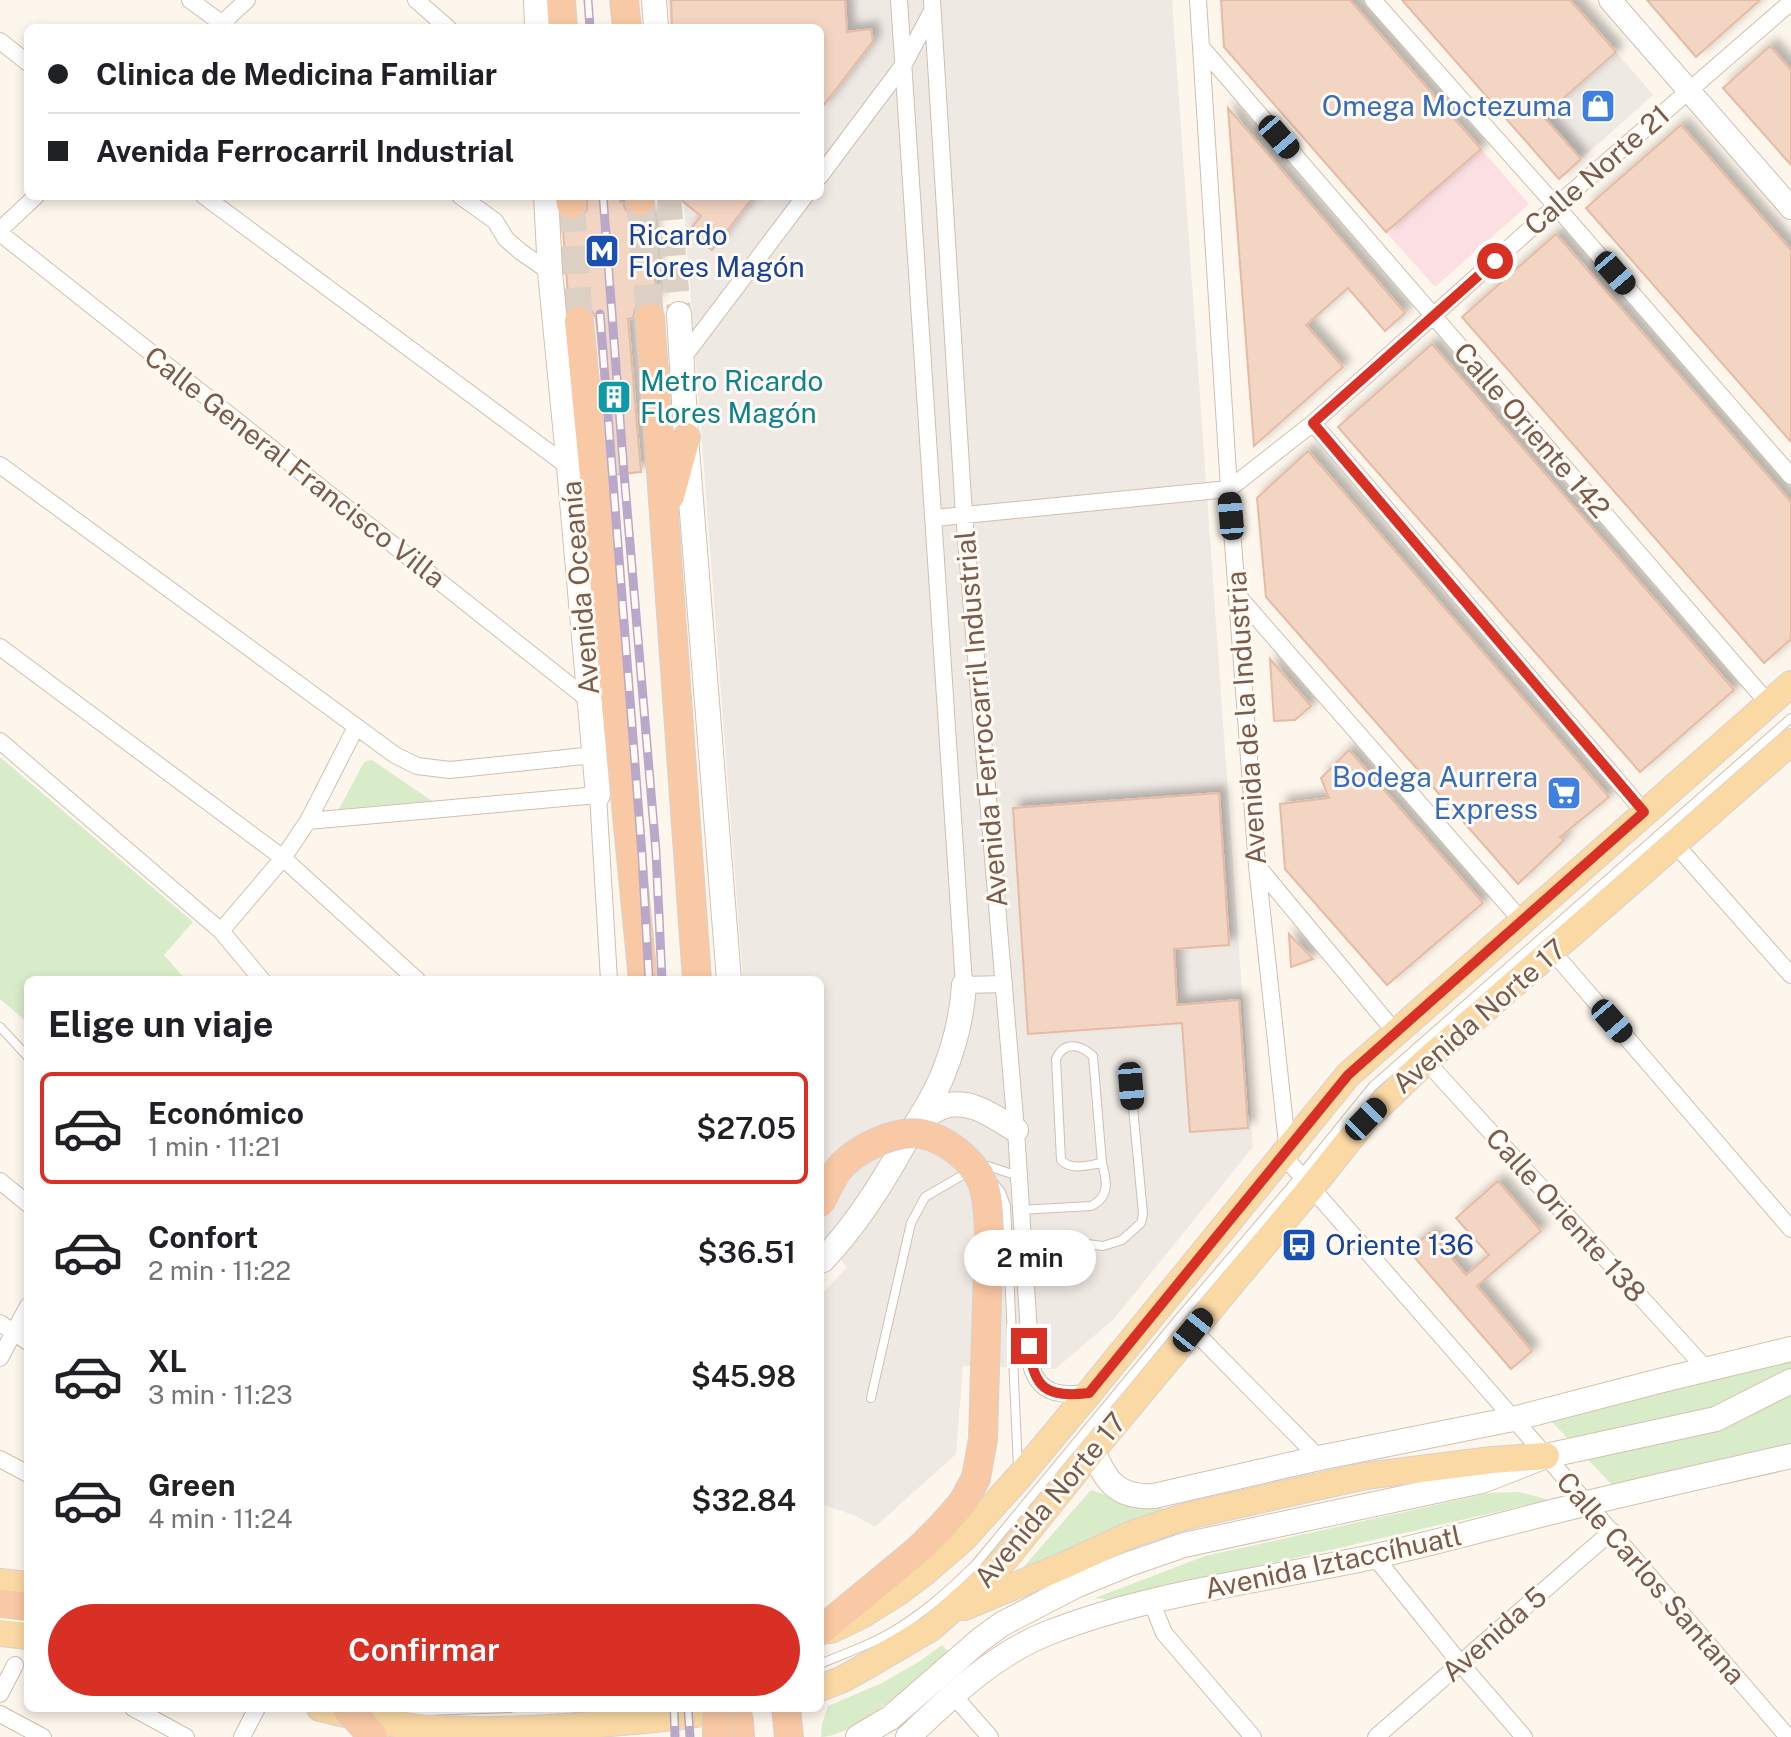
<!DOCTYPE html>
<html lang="es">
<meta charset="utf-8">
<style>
body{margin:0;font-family:"Public Sans",sans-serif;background:#f6f6f6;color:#202124;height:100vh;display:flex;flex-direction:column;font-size:30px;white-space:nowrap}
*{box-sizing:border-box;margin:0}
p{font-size:26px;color:#757577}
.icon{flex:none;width:44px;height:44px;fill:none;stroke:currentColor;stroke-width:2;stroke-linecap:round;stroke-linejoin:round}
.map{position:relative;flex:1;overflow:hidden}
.sheet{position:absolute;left:24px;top:976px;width:800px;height:736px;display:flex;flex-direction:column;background:#fff;border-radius:12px;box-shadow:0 4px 12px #0003}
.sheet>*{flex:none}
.guide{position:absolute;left:24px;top:24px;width:800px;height:176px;border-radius:12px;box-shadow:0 4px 12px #0003;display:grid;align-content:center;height:176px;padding:0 24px;background:#fff}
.end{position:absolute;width:36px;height:36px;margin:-18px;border:10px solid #d93025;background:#fff;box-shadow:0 0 0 4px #fff}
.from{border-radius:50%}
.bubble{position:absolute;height:56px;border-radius:28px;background:#fff;box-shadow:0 4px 12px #0003;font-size:26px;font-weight:600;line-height:56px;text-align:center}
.car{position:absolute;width:24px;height:48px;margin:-24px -12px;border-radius:10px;box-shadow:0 0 6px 2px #0007;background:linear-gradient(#222 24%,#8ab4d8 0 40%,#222 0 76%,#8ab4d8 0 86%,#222 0)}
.guide b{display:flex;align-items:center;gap:28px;height:76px;font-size:30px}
.guide b+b{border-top:2px solid #e0e0e0}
.guide i{width:20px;height:20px;background:#202124}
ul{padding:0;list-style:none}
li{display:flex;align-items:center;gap:24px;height:112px;margin:0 16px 12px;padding:0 8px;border:4px solid transparent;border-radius:12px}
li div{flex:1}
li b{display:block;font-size:30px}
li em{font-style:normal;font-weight:600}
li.selected{border-color:#d93025}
li>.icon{width:72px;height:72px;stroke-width:1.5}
h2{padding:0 24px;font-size:36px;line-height:96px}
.cta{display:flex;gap:16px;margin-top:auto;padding:16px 24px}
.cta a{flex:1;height:92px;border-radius:48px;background:#d93025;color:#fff;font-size:32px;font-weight:600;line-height:92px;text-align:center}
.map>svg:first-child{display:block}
</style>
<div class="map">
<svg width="1791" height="1737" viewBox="0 0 1791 1737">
<defs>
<filter id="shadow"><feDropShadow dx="7" dy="-7" stdDeviation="4" flood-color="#0004"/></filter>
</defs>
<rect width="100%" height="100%" fill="#fdf6ec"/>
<path fill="#efe9e4" d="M668 0H1172L1253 1147 1113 1320 1055 1369 963 1366 956 1454 875 1527 854 1515 820 1504V1296L847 1267 820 1237V980H743L683 196H820V28H670Z
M1616 52 1653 95 1581 159 1543 116Z"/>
<path fill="#fbdfe3" d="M1481 149 1529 204 1435 287 1386 232Z"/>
<path fill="#d8ecc9" d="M0 757 193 922 164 955 186 980H28V1023L0 999Z
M372 760 432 801 339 809 364 762Z
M1791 1359V1453L1614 1487 1551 1421Z
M1091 1490 1130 1503 1173 1510 1012 1580Z
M1520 1492 1549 1500 1111 1600 1095 1598 1205 1556 1490 1493Z
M942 1645 949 1653C921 1675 854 1737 821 1737L822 1724 828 1706 882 1683 920 1661Z"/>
<path fill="#f3d5c3" stroke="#e6bba3" stroke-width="2" filter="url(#shadow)" d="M671 0H845L847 32 871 29 873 41 820 110V28H672Z
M1221 0H1350L1481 149 1386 232 1224 47Z
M1402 0H1570L1616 52 1543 116 1581 159 1559 179Z
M1647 0H1760L1696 57Z
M1770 46 1791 70V165L1723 88Z
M1228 108 1405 313 1385 331 1348 288 1306 325 1343 367 1254 446Z
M1681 125 1791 250V442L1586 208Z
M587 196H620V202H623L625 209 631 215 641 218 650 214 657 301 650 300 641 303 635 309 633 318 628 319 641 472 611 475 596 319 592 311 585 305 577 304 569 308 562 218 572 221 582 217 587 210Z
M676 196H754L712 250 688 232 701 216Z
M1556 234 1791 502V639L1764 663 1462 317Z
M1432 344 1734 690 1640 772 1338 427Z
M1308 451 1609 797 1560 837 1564 840 1518 884 1266 597 1257 498Z
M1270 659 1311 706 1295 720 1274 721Z
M1349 750 1483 903 1387 985 1285 869 1280 804 1329 798 1321 778Z
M1219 793 1229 945 1174 949 1177 1005 1239 1000 1248 1128 1190 1132 1182 1023 1028 1034 1013 808Z
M1289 934 1313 959 1291 967Z
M1498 1181 1541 1231 1477 1286 1532 1351 1511 1369 1409 1251 1430 1232 1466 1275 1489 1255 1456 1218Z"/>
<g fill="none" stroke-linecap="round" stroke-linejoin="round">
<path stroke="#dcd0c4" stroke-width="24" stroke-dasharray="24 12" stroke-linecap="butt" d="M669 196 679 314"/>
<path stroke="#dcd0c4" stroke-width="28" stroke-dasharray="28 14" stroke-linecap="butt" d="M640 201 650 317
M571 204 579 321"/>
<g stroke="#d1beb0" stroke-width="10">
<path id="service" d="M0 1027 28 1057
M980 1167 988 1166 1018 1176
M992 1181 1001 1192 1006 1206 1018 1467
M1020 1210 1091 1206C1110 1197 1107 1181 1102 1163L1093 1056C1080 1044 1064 1041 1056 1059L1061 1160C1071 1171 1088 1165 1102 1163
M1023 1244 1056 1240 1103 1246 1122 1240 1141 1223 1143 1214 1131 1086
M871 1398 911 1223 925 1197 968 1172
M0 1621 28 1623
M820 1664C843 1654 868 1646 890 1633 922 1615 949 1590 975 1565L1180 1317 1300 1176 1373 1086 1791 718
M406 1708 426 1711 510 1708"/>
</g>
<g stroke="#d1beb0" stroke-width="18">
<path id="minor" d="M190 0 228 28
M416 0 448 28
M899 0 964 985 1004 984
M932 0 964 515 1016 1130 1031 1365C1039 1395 1061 1396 1089 1393
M1198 0 1229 489 1257 866 1289 1162 1546 1456 1788 1737
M1373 0 1556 206 1791 476
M217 28 247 0
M0 41 28 63
M1202 48 1768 703
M820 176 904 64 932 11
M204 196 569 467
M460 196 495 221 506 239 521 252 550 272
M0 230 36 196
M0 233 590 701
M682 359 805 196
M1313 423 1644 812
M0 465 395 755 417 766 450 770 594 755
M934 518 1229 489 1313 423 1556 206 1791 2
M1238 596 1521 920
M0 647 283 858 417 980
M0 741 221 931 262 980
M308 821 598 795 609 980
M1675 844 1791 975
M1258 867 1395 1032
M221 931 283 858 308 821 356 727
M1552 951 1791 1229
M1426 1061 1707 1370
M0 1181 28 1204
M0 1323 28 1342
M1193 1330 1319 1458
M0 1358 28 1306
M0 1459 28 1474
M1374 1556 1460 1663 1524 1737
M1151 1601 1164 1633 1253 1737
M0 1694 15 1665
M953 1695 990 1737
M133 1708 186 1737
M0 1714 43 1737
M242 1737 257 1708
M1376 1737 1612 1531"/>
</g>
<g stroke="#d1beb0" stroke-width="24">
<path id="tertiary" d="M1610 0 1791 208"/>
</g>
<g stroke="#d6c0b0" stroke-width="26">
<path id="secondary" d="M536 0 537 28
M654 0 656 28
M546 196 550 272 569 467 598 795
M679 314 686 437 729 980
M919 1121C926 1116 934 1110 942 1107 969 1097 994 1117 1016 1130
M820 1261 823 1260C856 1225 881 1186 904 1144 917 1122 934 1098 943 1074 955 1045 962 1016 964 985
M1093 1450C1105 1481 1117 1498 1154 1496L1319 1458 1513 1419 1663 1380 1791 1349
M858 1737 890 1718 980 1640 1002 1624 1075 1586 1129 1564 1184 1545 1482 1481 1546 1456 1716 1419 1791 1381
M908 1737C950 1697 993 1655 1048 1633 1149 1593 1266 1580 1372 1557 1443 1541 1514 1521 1584 1504 1653 1487 1722 1472 1791 1456"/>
</g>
<g stroke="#dad1cd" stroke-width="28">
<path id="primary" d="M0 1582 28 1585
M964 1607 1065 1565 1132 1534 1183 1517 1365 1476 1492 1460 1546 1456
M831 1630 862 1615 897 1593 925 1572 963 1539 1019 1477 1089 1393 1348 1075 1791 684
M0 1633 28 1636
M820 1688 843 1679 868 1665 931 1628 983 1582 1006 1558 1093 1450 1311 1188 1366 1119 1426 1061 1791 742
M320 1708C359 1718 399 1726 439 1729 496 1732 553 1729 610 1723 651 1720 691 1716 731 1708"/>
</g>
<g stroke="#dad1cd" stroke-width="30">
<path id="trunk" d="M561 0 563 28
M624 0 627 28
M570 196 571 204
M640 196V201
M650 317 697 980
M579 321 643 980
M670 496 686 437
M0 1604 28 1607
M820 1631 918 1550 943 1525 963 1502 976 1478
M735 1708 739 1721 740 1737
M786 1708 789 1737"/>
</g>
<use href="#service" stroke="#fff" stroke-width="8"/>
<use href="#minor" stroke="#fff" stroke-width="16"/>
<use href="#tertiary" stroke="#fff" stroke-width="22"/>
<use href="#secondary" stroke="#fff" stroke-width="24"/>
<use href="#primary" stroke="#fbd9a5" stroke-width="26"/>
<use href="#trunk" stroke="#f9c8a4" stroke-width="28"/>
<g stroke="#b9a8c9" stroke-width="9">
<path id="rail" d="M588 0 590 28
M603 196 624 473 656 852 662 980
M600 314 642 854 649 980
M674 1708 675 1737
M688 1708 690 1737"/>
</g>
<use href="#rail" stroke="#fffaf3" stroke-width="6" stroke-dasharray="18" stroke-linecap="butt"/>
<g stroke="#dad1cd" stroke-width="30" stroke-linecap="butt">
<path id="trunk-bridge" d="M820 1203C826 1192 831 1180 838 1170 854 1150 895 1129 921 1134 945 1138 973 1160 982 1182 988 1197 988 1216 989 1232L983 1439 976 1478
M347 1708 373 1737
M717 1737V1721L719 1708"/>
</g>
<use href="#trunk-bridge" stroke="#f9c8a4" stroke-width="28"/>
</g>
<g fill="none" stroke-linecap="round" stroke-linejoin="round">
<path stroke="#d93025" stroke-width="10" d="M1029 1346C1033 1389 1047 1398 1089 1393L1348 1075 1644 812 1313 423 1495 261"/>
</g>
<defs>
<g id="shop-square" transform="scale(1.8)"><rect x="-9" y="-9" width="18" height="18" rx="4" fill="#3f7fe0" stroke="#fffaf3"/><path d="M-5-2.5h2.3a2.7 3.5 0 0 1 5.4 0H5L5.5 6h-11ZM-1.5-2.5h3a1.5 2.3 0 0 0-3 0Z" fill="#fff"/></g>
<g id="metro-square" transform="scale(1.8)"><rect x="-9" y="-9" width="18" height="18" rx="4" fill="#1a4fb4" stroke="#fffaf3"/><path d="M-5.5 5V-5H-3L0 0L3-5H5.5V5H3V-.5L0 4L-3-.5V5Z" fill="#fff"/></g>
<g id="building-square" transform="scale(1.8)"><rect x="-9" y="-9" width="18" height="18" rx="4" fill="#0f9aa8" stroke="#fffaf3"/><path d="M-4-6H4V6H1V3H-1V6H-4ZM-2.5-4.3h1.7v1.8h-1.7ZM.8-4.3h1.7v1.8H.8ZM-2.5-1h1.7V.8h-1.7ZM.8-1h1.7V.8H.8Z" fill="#fff"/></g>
<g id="supermarket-square" transform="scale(1.8)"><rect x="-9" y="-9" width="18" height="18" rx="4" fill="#3f7fe0" stroke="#fffaf3"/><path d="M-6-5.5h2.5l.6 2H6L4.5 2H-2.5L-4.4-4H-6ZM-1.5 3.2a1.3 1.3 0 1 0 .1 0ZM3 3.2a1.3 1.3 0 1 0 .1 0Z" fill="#fff"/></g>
<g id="bus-square" transform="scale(1.8)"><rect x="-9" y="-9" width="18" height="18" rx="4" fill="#1a4fb4" stroke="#fffaf3"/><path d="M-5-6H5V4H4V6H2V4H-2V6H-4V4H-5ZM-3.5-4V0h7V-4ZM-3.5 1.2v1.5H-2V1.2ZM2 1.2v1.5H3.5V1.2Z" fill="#fff"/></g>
</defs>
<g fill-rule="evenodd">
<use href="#shop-square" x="1598" y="106"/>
<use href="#metro-square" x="602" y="251"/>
<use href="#building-square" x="614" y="397"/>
<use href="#supermarket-square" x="1564" y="793"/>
<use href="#bus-square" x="1299" y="1245"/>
</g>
<g text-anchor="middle" stroke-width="6" stroke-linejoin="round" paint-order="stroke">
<g font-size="28" fill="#366cbe" stroke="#fffaf3" text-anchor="end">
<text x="1572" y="116">Omega Moctezuma</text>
<text x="1538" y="787">Bodega Aurrera<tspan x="1538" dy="32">Express</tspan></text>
</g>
<g font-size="28" fill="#7a5c4d" stroke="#fffaf3">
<text transform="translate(1597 170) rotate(-41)" y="10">Calle Norte 21</text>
<text transform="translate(1532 430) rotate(49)" y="10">Calle Oriente 142</text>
<text transform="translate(295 467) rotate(38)" y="10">Calle General Francisco Villa</text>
<text transform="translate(580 588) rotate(-95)" y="10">Avenida Oceanía</text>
<text transform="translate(1246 718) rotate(-94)" y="10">Avenida de la Industria</text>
<text transform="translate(981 719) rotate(-95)" y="10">Avenida Ferrocarril Industrial</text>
<text transform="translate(1479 1016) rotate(-41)" y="10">Avenida Norte 17</text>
<text transform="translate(1566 1215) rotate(48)" y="10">Calle Oriente 138</text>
<text transform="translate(1050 1500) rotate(-50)" y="10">Avenida Norte 17</text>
<text transform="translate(1333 1562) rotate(-12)" y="10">Avenida Iztaccíhuatl</text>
<text transform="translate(1651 1578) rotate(49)" y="10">Calle Carlos Santana</text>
<text transform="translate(1494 1634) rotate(-41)" y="10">Avenida 5</text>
</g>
<g font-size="28" fill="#164399" stroke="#fffaf3" text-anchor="start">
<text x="628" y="245">Ricardo<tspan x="628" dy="32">Flores Magón</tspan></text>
<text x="1325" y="1255">Oriente 136</text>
</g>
<g font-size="28" fill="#0d838f" stroke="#fffaf3" text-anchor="start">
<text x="640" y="391">Metro Ricardo<tspan x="640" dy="32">Flores Magón</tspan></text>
</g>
</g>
</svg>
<i class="end from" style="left:1495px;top:261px"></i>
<i class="end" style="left:1029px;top:1346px"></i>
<div class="bubble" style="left:964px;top:1230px;width:132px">2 min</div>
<i class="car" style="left:1279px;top:137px;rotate:139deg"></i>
<i class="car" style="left:1615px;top:273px;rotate:139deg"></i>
<i class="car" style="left:1231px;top:516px;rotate:355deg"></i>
<i class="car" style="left:1612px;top:1021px;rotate:139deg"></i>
<i class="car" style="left:1131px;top:1086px;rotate:175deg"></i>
<i class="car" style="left:1366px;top:1119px;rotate:44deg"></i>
<i class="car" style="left:1193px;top:1330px;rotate:39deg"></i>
<div class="guide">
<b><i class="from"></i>Clinica de Medicina Familiar</b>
<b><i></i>Avenida Ferrocarril Industrial</b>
</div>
<section class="sheet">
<h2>Elige un viaje</h2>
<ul>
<li class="selected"><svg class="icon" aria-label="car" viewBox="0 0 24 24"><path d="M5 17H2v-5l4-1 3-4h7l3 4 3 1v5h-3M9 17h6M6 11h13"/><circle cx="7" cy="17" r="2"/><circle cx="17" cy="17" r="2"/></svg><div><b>Económico</b><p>1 min · 11:21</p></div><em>$27.05</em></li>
<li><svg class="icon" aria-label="car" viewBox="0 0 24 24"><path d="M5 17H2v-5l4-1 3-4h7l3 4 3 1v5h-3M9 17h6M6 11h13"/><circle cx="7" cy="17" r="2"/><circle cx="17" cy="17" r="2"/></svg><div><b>Confort</b><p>2 min · 11:22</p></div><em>$36.51</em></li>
<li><svg class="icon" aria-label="car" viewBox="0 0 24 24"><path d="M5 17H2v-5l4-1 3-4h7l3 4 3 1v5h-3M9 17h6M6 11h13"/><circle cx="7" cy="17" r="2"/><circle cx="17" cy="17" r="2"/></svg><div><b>XL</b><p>3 min · 11:23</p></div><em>$45.98</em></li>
<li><svg class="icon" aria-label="car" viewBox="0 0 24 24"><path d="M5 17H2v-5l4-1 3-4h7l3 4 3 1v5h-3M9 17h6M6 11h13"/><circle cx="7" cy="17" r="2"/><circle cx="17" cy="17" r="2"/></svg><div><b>Green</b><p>4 min · 11:24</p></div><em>$32.84</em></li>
</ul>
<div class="cta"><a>Confirmar</a></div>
</section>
</div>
